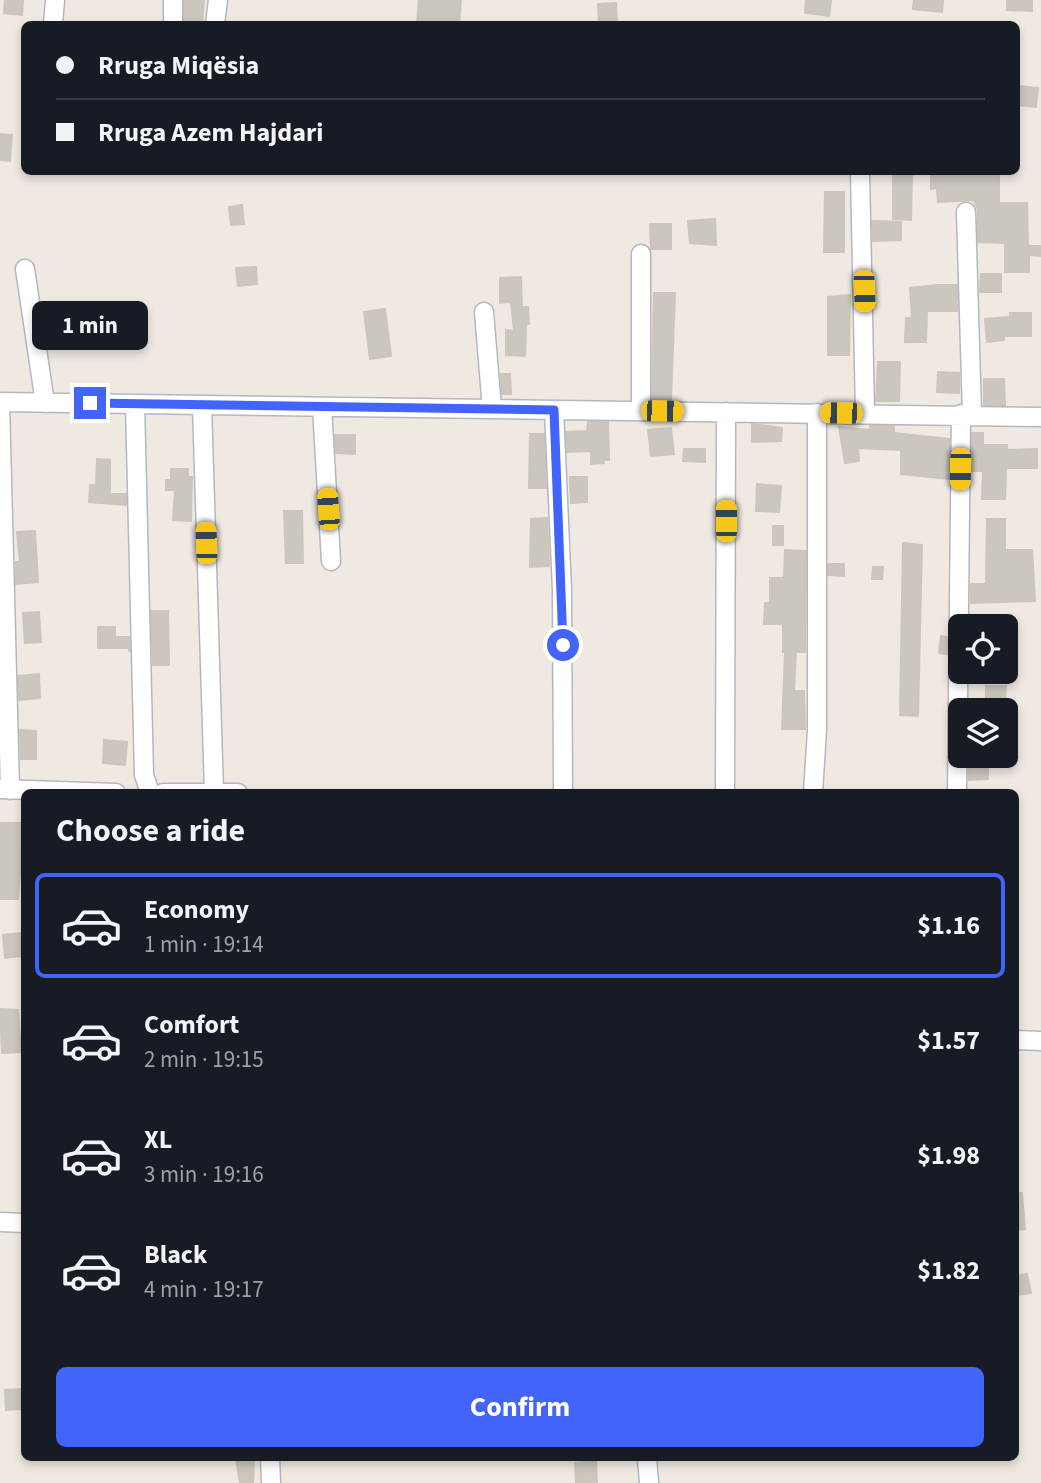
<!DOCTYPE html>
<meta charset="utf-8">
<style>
body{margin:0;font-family:"Source Sans 3",sans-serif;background:#20242c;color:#f1f3f6;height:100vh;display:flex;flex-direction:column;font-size:26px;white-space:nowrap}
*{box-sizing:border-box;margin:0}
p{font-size:23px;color:#9ea1a6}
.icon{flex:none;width:38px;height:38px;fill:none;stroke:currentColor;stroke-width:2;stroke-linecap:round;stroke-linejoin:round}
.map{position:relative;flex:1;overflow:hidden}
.details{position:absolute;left:21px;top:789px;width:998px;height:672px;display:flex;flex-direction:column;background:#171b24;border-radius:10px;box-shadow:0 4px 10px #0003}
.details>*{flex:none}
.banner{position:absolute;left:21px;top:21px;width:999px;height:154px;border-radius:10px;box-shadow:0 4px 10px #0003;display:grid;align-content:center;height:154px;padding:0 35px;background:#171b24}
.fabs{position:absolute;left:948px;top:614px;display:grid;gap:14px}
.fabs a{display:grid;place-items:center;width:70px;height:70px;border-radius:10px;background:#171b24;box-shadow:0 4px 10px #0003;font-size:35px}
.end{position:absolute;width:32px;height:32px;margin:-16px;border:9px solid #4264fb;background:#fff;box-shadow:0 0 0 4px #fff}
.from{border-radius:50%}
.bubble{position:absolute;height:49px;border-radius:10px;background:#171b24;box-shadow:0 4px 10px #0003;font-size:23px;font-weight:700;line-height:49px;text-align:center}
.car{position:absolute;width:21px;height:42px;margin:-21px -10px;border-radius:9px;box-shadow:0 0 5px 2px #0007;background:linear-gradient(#f5c518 24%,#345 0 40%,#f5c518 0 76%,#345 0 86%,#f5c518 0)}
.banner b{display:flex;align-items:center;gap:24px;height:66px;font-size:26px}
.banner b+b{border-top:2px solid #363941}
.banner i{width:18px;height:18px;background:#f1f3f6}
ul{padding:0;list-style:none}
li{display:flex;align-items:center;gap:21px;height:105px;margin:0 14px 10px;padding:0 21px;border:4px solid transparent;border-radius:10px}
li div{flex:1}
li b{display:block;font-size:26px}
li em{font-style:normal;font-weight:700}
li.current{border-color:#4264fb}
li>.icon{width:63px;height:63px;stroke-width:1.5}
h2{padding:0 35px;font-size:32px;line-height:84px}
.cta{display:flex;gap:14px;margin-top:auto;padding:14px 35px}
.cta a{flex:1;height:80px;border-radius:10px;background:#4264fb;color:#fff;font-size:28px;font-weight:700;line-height:80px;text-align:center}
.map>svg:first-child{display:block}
</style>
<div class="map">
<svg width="1041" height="1483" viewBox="0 0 1041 1483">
<rect width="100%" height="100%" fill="#efe9e1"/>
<path fill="#cbc7bf" stroke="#cbc5ba" stroke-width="2" d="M5 0H23L22 15 4 13Z
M184 0H204L202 24H184Z
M419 0H461L459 24H417Z
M806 0H831L829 16 805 13Z
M914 0H943L942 12 913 9Z
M1007 0H1032V11L1007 10Z
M616 3 617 22 599 23 598 4Z
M1017 86 1038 88 1036 107 1017 105Z
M0 134 12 135 10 161 0 160Z
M893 172H912L911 220 893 219Z
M931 172 999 175V203H1027L1028 246H1041V256L1029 255V272H1005V243L978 242V210L974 200 938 202 937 188 931 189Z
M825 192H844V252H824Z
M242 205 244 224 231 225 229 207Z
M715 219 716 245 690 243 688 221Z
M872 221 901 222V240L873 241Z
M650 224H671V249H651Z
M256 267 257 284 238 286 236 268Z
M981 274H1001V292H980Z
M521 277 522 307H528L529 324H526L525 356 506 355V330L514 331 511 302 500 303V278Z
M938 285H957V311H927L926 342H905L906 318H912L910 288Z
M654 293H675L671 400H652Z
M850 295 849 355H828V297Z
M385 309 391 356 370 359 364 312Z
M1010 313H1031V336H1004V340L987 342 985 319 1010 317Z
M878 362H900L899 401H876Z
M938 372 959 373V393L937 392Z
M501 374H510L511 394H502Z
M984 379H1004L1005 405H984Z
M588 422H608L609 460H604V463L591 464V451L567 452 566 432 587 431Z
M752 424 782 428 781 441 752 442Z
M870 426H894V433L949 439V479L901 474V450L858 448 859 461 845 463 839 427 870 430Z
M671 428 674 454 651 456 648 430Z
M972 433H983V445H1007V450L1037 449V468H1006L1005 499H982L983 471H972Z
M530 434H544L546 488H529Z
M335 435H355V454L336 453Z
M684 449H705V462L683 461Z
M97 459 110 460V494H126V505L89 502 90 485H96Z
M171 469H188V477H192L191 521 173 520 175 490H166V480H171Z
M570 477H587V502L571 503Z
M757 484 781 486 779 512 756 511Z
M284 511H302L303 563H286Z
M547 518 549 566 530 567 531 519Z
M987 519H1005V550H1032L1035 601 971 603V584H986Z
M773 526H783V545H773Z
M35 531 38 582 16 584V562H20L17 532Z
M903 543 922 545 918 716 900 715Z
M785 550 806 551 805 652H796L794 691H804L805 729H782L785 652H783V624H764L765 603H770V578H784Z
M828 564H844V576L828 575Z
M873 567H883L882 579H872Z
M151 611H168L169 665H153Z
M39 612 41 642 25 643 23 613Z
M98 627H115V637H129L130 652 129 648H98Z
M941 636 947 637V654L939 653Z
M39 674 40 698 19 700 18 676Z
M986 686H1006L1005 703H986Z
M20 730 36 731V759H21Z
M104 740 127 742 125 765 103 763Z
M988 760V779L969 780V761Z
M0 823H24L18 899H0Z
M20 933 21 956 5 958 3 935Z
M0 1009 18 1010 21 1052 2 1053Z
M1022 1193 1025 1229 1015 1230V1194Z
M1027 1274 1031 1293 1015 1295V1276Z
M22 1389 23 1409 6 1410 5 1390Z
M236 1458H254L253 1483H240Z
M596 1461 597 1483H576L575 1463Z"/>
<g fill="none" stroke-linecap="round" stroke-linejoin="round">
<g stroke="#b4b7c1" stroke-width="21">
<path id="minor" d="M53 24 55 0
M173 24V0
M215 24 218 0
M860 172 865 413
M966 212 972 414
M25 269 45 403
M484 312 492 409
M0 402 1041 417
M0 402 10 790
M135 404 144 775 150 793
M202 405 214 792
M322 407 331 561
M554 410 562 590 563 793
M641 411V254
M0 789 116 793
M163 793H238
M725 793 726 412
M813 793 817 730V413
M957 793 961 414
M1015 1040 1041 1041
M0 1222 24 1223
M270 1458 271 1483
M647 1458 649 1483"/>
</g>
<use href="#minor" stroke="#fff" stroke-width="18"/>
</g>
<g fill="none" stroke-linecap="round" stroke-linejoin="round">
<path stroke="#4264fb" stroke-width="9" d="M90 403 554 410 563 645"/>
</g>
</svg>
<div class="fabs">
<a><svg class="icon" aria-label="locate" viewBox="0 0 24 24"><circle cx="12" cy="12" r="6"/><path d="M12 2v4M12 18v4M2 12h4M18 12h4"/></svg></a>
<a><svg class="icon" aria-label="layers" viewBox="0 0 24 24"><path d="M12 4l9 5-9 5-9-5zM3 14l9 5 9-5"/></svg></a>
</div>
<i class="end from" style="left:563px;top:645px"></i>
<i class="end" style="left:90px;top:403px"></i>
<div class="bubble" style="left:32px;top:301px;width:116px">1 min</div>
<i class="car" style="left:864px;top:291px;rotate:178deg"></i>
<i class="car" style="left:662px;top:411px;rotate:91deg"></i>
<i class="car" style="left:841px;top:413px;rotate:271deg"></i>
<i class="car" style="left:960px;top:469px;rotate:181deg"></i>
<i class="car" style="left:328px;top:509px;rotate:356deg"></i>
<i class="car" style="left:726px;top:521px;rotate:0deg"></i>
<i class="car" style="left:206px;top:543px;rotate:358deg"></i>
<div class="banner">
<b><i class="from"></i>Rruga Miqësia</b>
<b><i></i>Rruga Azem Hajdari</b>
</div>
<section class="details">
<h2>Choose a ride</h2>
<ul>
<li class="current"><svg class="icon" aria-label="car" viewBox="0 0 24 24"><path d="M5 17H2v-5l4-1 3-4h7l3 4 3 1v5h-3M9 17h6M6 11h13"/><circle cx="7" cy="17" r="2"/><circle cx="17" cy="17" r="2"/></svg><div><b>Economy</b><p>1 min · 19:14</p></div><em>$1.16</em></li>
<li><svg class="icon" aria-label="car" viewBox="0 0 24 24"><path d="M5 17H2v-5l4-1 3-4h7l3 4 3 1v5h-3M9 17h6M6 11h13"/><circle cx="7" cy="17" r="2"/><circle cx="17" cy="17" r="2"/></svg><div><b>Comfort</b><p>2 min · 19:15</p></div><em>$1.57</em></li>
<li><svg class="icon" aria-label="car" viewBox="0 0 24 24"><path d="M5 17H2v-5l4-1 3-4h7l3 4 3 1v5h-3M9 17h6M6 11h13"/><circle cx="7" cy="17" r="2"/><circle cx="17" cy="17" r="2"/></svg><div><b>XL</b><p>3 min · 19:16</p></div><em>$1.98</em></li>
<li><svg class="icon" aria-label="car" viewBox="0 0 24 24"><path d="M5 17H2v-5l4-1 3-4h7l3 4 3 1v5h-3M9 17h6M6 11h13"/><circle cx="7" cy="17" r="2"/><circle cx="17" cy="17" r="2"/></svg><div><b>Black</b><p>4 min · 19:17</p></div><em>$1.82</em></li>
</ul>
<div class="cta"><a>Confirm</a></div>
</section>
</div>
